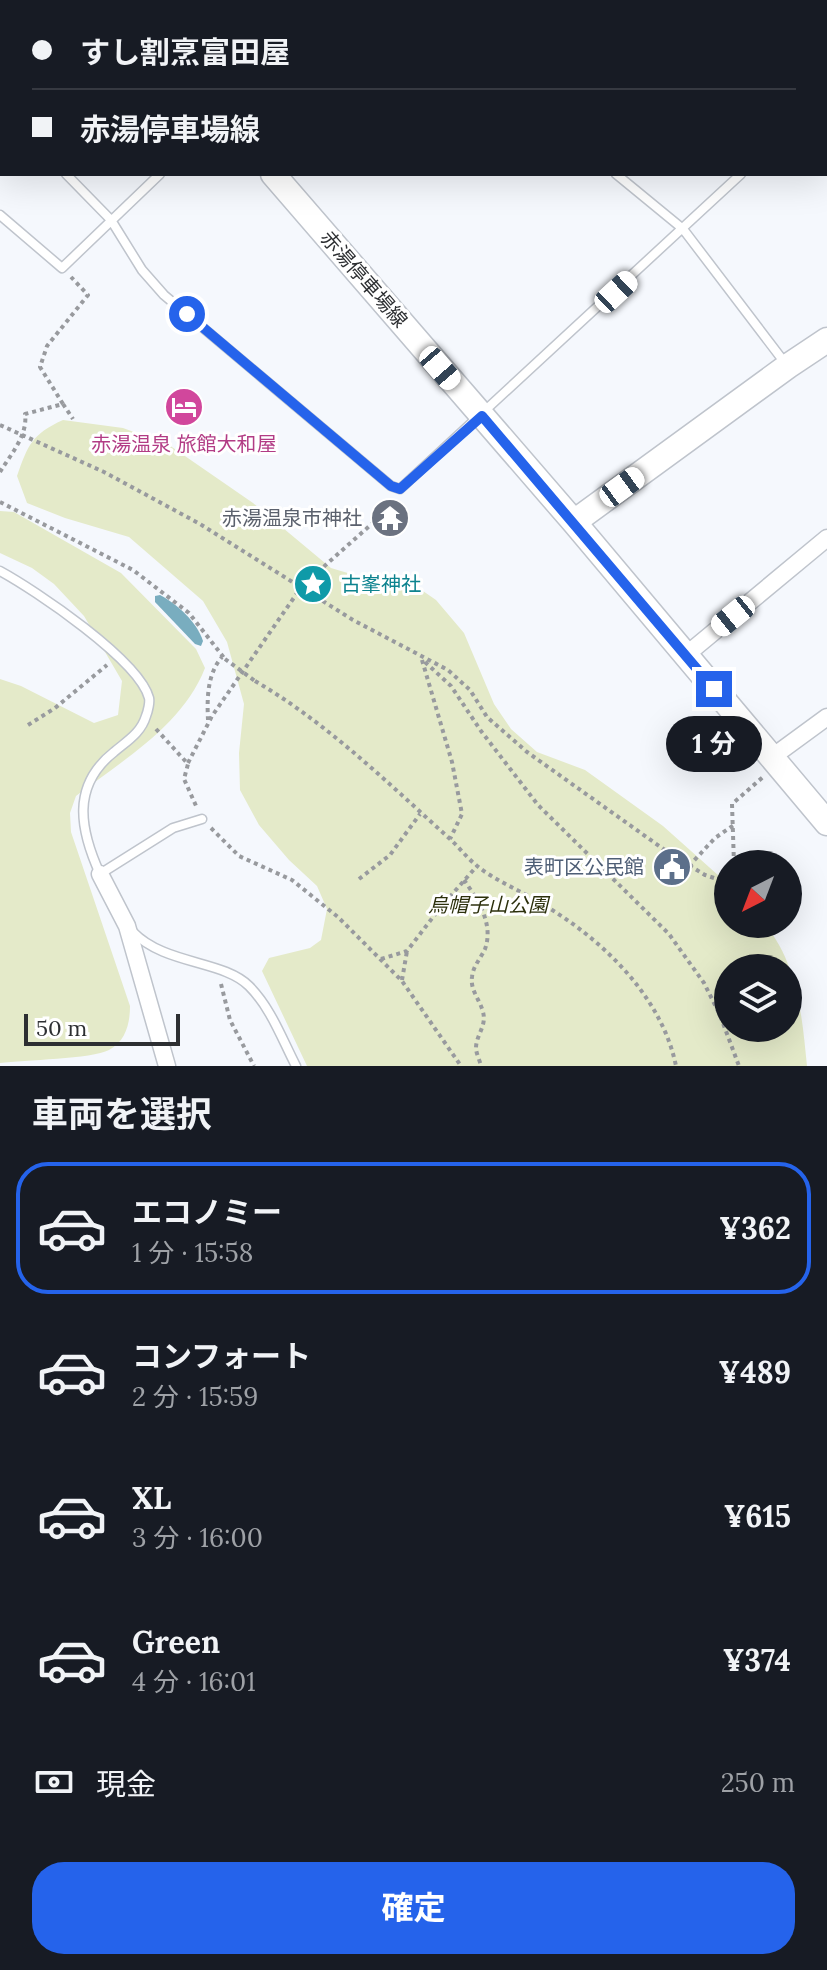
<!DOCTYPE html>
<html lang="ja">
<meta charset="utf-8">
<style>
body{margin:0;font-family:Lora,"Noto Sans JP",serif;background:#242831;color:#f1f3f6;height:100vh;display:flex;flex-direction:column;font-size:30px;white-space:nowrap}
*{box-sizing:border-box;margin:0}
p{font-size:26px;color:#9ea1a6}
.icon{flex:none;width:44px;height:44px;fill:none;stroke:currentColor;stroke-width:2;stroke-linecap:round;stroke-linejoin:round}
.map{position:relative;height:1066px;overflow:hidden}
.drawer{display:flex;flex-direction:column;background:#171b24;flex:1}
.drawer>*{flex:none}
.guide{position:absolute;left:0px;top:0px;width:828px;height:176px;box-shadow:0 8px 32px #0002;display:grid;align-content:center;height:176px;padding:0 32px;background:#171b24}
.needle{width:52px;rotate:222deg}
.buttons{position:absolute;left:714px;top:850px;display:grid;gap:16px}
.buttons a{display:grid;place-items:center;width:88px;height:88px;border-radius:50%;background:#171b24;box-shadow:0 8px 32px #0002;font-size:40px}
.scale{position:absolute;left:24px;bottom:20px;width:156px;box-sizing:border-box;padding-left:8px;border:4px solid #2d2f32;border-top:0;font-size:22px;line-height:28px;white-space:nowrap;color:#2d2f32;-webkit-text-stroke:6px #fff;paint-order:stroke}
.end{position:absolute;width:36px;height:36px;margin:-18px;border:10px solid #2563eb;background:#fff;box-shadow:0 0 0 4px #fff}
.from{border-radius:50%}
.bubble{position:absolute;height:56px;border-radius:28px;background:#171b24;box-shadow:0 8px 32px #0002;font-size:26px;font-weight:700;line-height:56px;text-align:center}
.car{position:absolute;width:24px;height:48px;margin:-24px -12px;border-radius:10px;box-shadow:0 0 6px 2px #0007;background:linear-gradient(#fff 24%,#345 0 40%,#fff 0 76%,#345 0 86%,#fff 0)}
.guide b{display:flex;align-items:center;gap:28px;height:76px;font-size:30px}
.guide b+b{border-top:2px solid #363941}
.guide i{width:20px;height:20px;background:#f1f3f6}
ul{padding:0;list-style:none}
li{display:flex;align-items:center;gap:24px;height:132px;margin:0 16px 12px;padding:0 16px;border:4px solid transparent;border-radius:32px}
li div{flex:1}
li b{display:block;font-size:30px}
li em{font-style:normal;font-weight:700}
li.active{border-color:#2563eb}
li>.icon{width:72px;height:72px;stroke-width:1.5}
h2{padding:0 32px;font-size:36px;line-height:96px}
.pay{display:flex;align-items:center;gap:20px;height:88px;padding:0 32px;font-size:30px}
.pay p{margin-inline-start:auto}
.primary-button{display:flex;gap:16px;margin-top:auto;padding:16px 32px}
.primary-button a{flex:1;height:92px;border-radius:32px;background:#2563eb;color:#fff;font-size:32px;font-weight:700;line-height:92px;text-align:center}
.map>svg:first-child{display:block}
</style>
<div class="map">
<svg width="827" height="1066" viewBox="0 0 827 1066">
<rect width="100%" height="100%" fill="#f5f8fd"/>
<path fill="#e4eac9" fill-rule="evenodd" d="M63 420 123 428 169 445 253 503 331 568 361 577 410 582 436 600 464 633 494 704 511 729 537 752 585 770 663 826 728 884V924H765C798 965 802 1016 807 1066H307L262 971 269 958 310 948 321 940 327 909 317 886 289 860 259 825 240 790 239 753 244 704 227 642 203 601 129 537 65 518 27 503 17 476C28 445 32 434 63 420ZM728 968H788V1028H728Z
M0 511 14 512 121 573 196 649 205 668C183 725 123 760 76 796L70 813 71 832 130 1006C130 1023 126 1041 109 1050 92 1059 24 1060 0 1063V679L21 686 94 723 118 715 122 681 84 616 54 584 32 568 0 553Z"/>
<path fill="#79adbf" d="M160 595C177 604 197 622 203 641L201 646 195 644 155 602V596Z"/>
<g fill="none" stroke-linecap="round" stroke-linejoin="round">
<g stroke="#bfc4cc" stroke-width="11">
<path id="lane" d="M420 0 422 2
M611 0 613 2
M817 0 820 2
M89 2 92 0
M370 2 372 0
M826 7 827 8
M0 72 2 70
M826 99 827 98
M0 105 2 108
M66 174 111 220 142 270 164 295 391 486 400 489 741 174
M616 174 683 229 785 363
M0 215 62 268 160 174
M0 571C35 590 139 660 149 698 150 702 148 711 146 716 141 733 127 741 114 752 71 786 80 830 100 874L173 828 202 819
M133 932C165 965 223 960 249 986 271 1008 282 1039 296 1066"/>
</g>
<g stroke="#bfc4cc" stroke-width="19">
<path id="street" d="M686 655 827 538
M771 758 827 717
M100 874 127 926 167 1066"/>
</g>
<g stroke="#bfc4cc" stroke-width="27">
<path id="secondary" d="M131 0 132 2
M273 174 574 522 827 823
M574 522 788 366 827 340"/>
</g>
<path stroke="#989a9e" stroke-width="4" stroke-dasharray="4 4" stroke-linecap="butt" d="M63 404 73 419
M0 425 104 472 200 524 353 620 448 670 470 690 487 717 527 752 669 853 705 875 717 879H728
M0 472C11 454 28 435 25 414L63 404 40 367 47 346 88 295 71 277
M0 502 133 570 189 613 225 659
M422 660 452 762 462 814 450 839
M425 662 451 686 481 731 538 805 669 934 704 983 720 1015 739 1066
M255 681C327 723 388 783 450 839 459 847 466 857 476 865 495 881 522 891 544 905 603 940 662 997 676 1066
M208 720C207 699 207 674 222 657
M28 725 55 708 107 665
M156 729 188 764 184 779 197 808
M188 763 212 716 302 586 384 513 392 501
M211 828 239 856 292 880 338 917 402 981 461 1066
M734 864 732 804 763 777
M689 866 715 838 734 825
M359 879 390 855 420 814
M464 880C478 900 494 924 485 949 481 958 473 966 472 977 470 990 480 1000 483 1012 487 1026 476 1035 476 1048 476 1053 480 1061 481 1066
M381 959 407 951 440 908 477 866
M402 980 407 951
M221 984 230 1020 254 1066"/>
<use href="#lane" stroke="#fff" stroke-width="8"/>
<use href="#street" stroke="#fff" stroke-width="16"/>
<use href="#secondary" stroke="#fff" stroke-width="24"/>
<path stroke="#989a9e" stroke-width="4" stroke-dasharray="4 4" stroke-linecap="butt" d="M225 659 255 681"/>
</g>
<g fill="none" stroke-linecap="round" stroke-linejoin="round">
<path stroke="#2563eb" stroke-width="10" d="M187 314 391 486 400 489 482 416 714 689"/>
</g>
<defs>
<g id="hotel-disc" transform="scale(2)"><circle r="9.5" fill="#d1479c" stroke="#fff"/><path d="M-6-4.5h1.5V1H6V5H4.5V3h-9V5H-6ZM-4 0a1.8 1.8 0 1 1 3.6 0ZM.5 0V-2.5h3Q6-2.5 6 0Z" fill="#fff"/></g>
<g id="temple-disc" transform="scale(2)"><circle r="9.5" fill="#6b7280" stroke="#fff"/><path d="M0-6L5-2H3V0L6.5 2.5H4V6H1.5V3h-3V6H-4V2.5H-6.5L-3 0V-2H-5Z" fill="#fff"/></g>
<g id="sight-disc" transform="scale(2)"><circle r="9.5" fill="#0f9aa8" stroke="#fff"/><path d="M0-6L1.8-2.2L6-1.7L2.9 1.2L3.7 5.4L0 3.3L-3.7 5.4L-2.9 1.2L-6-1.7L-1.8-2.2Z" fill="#fff"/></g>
<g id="civic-disc" transform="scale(2)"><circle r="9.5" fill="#5c6f8a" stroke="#fff"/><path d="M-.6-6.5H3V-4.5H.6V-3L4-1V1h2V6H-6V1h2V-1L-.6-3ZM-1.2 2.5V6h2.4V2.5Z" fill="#fff"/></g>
</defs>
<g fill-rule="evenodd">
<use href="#hotel-disc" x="184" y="407"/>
<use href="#temple-disc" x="390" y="518"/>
<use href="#sight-disc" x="313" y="584"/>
<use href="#civic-disc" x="672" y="867"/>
</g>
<g text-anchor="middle" stroke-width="6" stroke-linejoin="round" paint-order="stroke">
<g font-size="20" fill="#2d2f32" stroke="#fff">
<text transform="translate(364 279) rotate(49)" y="7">赤湯停車場線</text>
</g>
<g font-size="20" fill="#b23c85" stroke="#fff">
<text x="184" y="451">赤湯温泉 旅館大和屋</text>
</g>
<g font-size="20" fill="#5b616d" stroke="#fff" text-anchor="end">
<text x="362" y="525">赤湯温泉市神社</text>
</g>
<g font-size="20" fill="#0d838f" stroke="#fff" text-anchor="start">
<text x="341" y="591">古峯神社</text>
</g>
<g font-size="20" fill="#4e5e75" stroke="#fff" text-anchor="end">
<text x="644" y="874">表町区公民館</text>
</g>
<g font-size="20" font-style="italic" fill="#2c300c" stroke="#fff">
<text x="488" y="912">烏帽子山公園</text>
</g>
</g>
</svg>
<div class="buttons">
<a><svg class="needle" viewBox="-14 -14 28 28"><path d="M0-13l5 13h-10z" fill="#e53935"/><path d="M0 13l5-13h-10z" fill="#9ea1a6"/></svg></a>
<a><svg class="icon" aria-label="layers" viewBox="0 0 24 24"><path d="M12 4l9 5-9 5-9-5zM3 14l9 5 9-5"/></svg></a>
</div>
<div class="scale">50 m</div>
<i class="end from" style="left:187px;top:314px"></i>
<i class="end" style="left:714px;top:689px"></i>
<div class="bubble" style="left:666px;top:716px;width:96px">1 分</div>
<i class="car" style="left:616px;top:292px;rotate:47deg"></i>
<i class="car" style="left:440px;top:368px;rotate:139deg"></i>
<i class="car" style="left:622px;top:487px;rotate:54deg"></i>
<i class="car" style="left:733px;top:616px;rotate:231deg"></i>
<div class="guide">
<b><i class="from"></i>すし割烹富田屋</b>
<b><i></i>赤湯停車場線</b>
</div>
</div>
<section class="drawer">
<h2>車両を選択</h2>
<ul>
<li class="active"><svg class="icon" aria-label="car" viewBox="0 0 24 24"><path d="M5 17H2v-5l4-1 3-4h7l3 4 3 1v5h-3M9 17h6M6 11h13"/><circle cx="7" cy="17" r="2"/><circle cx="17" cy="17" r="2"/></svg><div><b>エコノミー</b><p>1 分 · 15:58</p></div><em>¥362</em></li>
<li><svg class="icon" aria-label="car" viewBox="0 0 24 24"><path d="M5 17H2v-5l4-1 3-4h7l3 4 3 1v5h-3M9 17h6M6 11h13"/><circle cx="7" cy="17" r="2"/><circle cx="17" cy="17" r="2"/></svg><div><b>コンフォート</b><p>2 分 · 15:59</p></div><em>¥489</em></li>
<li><svg class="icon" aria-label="car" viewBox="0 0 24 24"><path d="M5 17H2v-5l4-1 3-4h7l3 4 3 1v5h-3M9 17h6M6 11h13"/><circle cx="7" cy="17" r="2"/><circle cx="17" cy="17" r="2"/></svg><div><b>XL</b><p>3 分 · 16:00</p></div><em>¥615</em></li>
<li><svg class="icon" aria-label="car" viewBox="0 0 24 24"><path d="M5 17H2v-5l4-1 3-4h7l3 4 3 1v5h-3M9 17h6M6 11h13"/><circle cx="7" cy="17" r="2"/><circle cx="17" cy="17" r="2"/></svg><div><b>Green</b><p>4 分 · 16:01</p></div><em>¥374</em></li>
</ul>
<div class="pay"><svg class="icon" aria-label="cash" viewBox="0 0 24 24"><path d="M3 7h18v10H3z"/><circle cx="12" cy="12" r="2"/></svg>現金<p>250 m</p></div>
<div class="primary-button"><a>確定</a></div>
</section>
